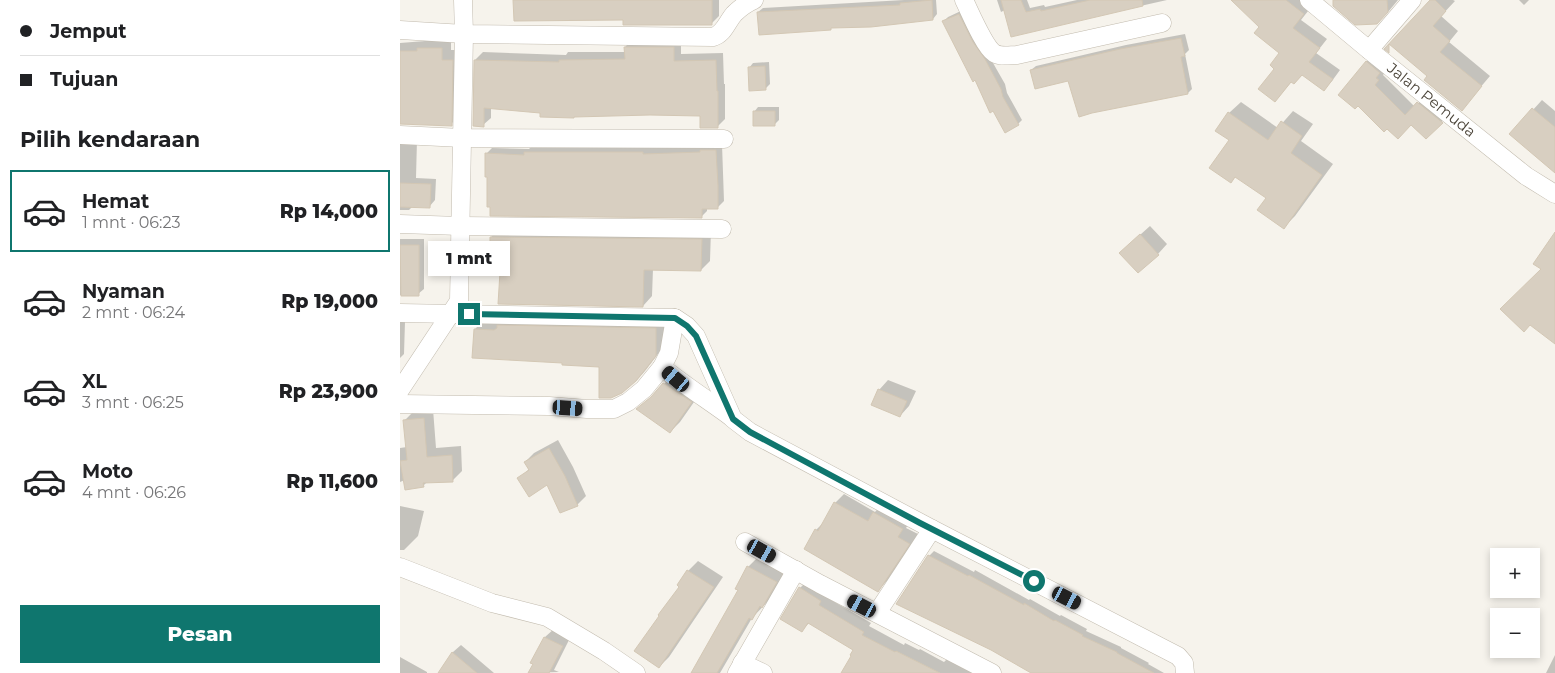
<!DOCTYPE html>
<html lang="id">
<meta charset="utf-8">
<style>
body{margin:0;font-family:Montserrat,sans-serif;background:#f6f6f6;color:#202124;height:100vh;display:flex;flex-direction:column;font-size:19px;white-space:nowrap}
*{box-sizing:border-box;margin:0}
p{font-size:16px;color:#757577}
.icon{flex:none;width:28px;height:28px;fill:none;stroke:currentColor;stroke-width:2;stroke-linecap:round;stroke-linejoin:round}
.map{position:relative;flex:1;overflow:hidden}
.sheet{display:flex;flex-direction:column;background:#fff;width:400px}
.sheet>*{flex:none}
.top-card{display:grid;align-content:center;height:110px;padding:0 20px;background:#fff}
.tools{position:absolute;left:1090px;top:548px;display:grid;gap:10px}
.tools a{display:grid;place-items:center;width:50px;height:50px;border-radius:0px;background:#fff;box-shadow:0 2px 8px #0003;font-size:25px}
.end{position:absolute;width:22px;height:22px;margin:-11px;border:6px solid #0f766e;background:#fff;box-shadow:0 0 0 2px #fff}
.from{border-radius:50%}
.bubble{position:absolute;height:35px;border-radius:0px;background:#fff;box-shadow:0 2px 8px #0003;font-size:16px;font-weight:800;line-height:35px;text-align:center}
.car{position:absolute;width:15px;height:30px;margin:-15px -8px;border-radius:6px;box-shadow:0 0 4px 1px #0007;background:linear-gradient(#222 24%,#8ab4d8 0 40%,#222 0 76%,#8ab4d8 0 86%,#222 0)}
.top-card b{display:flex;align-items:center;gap:18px;height:48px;font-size:19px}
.top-card b+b{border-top:1px solid #e0e0e0}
.top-card i{width:12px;height:12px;background:#202124}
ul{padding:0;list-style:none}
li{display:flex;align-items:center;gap:15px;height:82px;margin:0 10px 8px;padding:0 10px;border:2px solid transparent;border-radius:0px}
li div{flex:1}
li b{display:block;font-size:19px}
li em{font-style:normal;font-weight:800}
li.active{border-color:#0f766e}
li>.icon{width:45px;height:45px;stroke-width:1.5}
h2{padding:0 20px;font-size:22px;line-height:60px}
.primary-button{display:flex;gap:10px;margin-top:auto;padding:10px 20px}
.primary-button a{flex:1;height:58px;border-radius:0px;background:#0f766e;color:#fff;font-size:20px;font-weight:800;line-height:58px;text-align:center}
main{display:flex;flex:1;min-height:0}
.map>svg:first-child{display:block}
</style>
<main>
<section class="sheet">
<div class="top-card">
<b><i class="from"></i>Jemput</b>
<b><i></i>Tujuan</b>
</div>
<h2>Pilih kendaraan</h2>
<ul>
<li class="active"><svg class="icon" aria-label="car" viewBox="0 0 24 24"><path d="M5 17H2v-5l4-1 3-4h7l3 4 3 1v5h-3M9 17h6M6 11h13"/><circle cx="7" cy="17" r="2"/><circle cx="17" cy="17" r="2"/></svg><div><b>Hemat</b><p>1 mnt · 06:23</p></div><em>Rp 14,000</em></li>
<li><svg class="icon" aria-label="car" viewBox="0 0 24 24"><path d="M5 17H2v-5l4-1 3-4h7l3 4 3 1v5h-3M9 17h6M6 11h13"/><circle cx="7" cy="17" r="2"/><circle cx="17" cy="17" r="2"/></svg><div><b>Nyaman</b><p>2 mnt · 06:24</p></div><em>Rp 19,000</em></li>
<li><svg class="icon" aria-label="car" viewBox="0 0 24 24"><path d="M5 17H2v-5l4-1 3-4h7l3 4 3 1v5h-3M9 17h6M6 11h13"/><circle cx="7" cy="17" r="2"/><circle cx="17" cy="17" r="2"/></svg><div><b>XL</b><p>3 mnt · 06:25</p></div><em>Rp 23,900</em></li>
<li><svg class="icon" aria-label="car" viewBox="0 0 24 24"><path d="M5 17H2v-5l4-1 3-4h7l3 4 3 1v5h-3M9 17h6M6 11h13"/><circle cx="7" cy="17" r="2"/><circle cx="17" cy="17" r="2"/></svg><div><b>Moto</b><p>4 mnt · 06:26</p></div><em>Rp 11,600</em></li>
</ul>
<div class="primary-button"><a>Pesan</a></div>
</section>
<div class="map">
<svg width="1155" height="673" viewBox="0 0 1155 673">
<rect width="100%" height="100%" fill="#f6f3ec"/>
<path fill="#0003" d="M115 0H319V16L311 24 224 19Z
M504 0H536L537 14 533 19 450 26 358 12 363 8Z
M597 0H627L630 8 644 5 645 7 677 0H767L612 35 605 10 601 12Z
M833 0H904L912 6 901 20 927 39 916 53 940 70 932 81 924 89 903 74 894 83 892 81 875 101 876 69 881 53 860 27Z
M935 0H998L988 12Z
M1032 0H1053L1055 1 1041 16 1058 31 1049 42 1090 76 1062 109 1029 76Z
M1119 0H1129L1124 5Z
M563 10 597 70 605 84 607 93 622 120 618 124 576 79 544 21 548 17Z
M785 34 789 50 785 54 792 89 788 93 631 70 636 66 726 45Z
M29 38 51 39V50H62L61 114 51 124 0 123V43L25 41Z
M233 39 281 40V54L323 53 324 84H325V119L317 127 302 115 142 112 91 108V118L83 125 75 60 83 52 166 55 168 52H226L225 47Z
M976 53 987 70 983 75 1015 107 1027 94 1051 113 1026 137 1012 123 987 127 966 62Z
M369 62 370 84 365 89 349 68 353 63Z
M1142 100 1155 111V171L1111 134Z
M841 102 878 128 893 111 913 124 901 141 933 164 895 216 884 227 868 198 836 176 831 182 829 113Z
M358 107H379V120L375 124 354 112Z
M0 138 17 140 16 178 36 179 35 200 29 207 13 206 9 210H0Z
M322 144 324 201 318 207 307 208V211L301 217 86 154 92 148 129 149 131 147H248V148L305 147Z
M750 226 767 244 758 254 731 243Z
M100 228 311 230 310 261 301 270 253 269 252 296 243 306 101 270 91 237Z
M0 239H24V289L18 294 0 295Z
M84 320H264V346L245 371 236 381 200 366 164 362 75 329Z
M0 322H5L4 354 0 358Z
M273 374 301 392 280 422 270 432 238 409 257 392Z
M488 380 516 391 509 406 500 416 479 390Z
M33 409 36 448 61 446 62 471 53 480 27 482 23 486 5 480 0 482V448L7 447 4 421 14 411Z
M158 440 173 467 186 496 177 505 148 483 119 479 129 469 125 462 134 453Z
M444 494 475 512 483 503 511 520 506 528 518 534 487 581 478 590 416 530 424 522 435 503Z
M0 506 24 511 18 536 4 550H0Z
M534 551 574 572 575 570 629 600 630 599 660 616 661 615 687 629 686 631 721 647V648L749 663 748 664 764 673H636L529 556Z
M358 557 386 572 372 597 352 618 320 673H292L340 590 348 567Z
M298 561 323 577 269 657 259 667 281 586 279 585 288 571Z
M408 580 428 593 426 597 471 623 469 626 504 645 505 643 519 650 520 649 544 662 553 653 590 673H443L455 650 409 623 402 630 400 588Z
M155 628 171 636 154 670 159 672 129 673 135 664 132 662 145 637Z
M61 645 94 673H50L42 668 53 652Z
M1155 655V673H1146Z
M0 657 27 672V673H0Z"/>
<path fill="#d8cfc1" stroke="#d3c7b4" d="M113 0H312V25H223V20L114 21Z
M532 0 533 20 471 27 431 28V30L359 35 357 12 500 5V3Z
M601 0H621L626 12 640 9 641 11 690 0H742L743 6 611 37Z
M831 0H886L904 14 893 28 920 48 909 62 933 79 924 91 902 75 894 84 891 82 875 102 858 89 874 69 870 65 879 53 854 33 859 27Z
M933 0H987L988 12 977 24 955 25 933 6Z
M1030 0H1035L1046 11 1033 26 1050 41 1040 52 1082 86 1062 111 1024 80 1027 76 989 44V53L984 49Z
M559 14 573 42 585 59 601 89 603 97 619 125 605 133 593 111 590 113 575 80 573 82 542 21Z
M781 38 785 56 781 57 788 94 692 113 679 117 668 81 635 89 630 70 720 49Z
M224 47H274V61L316 60 317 91H318V128H300V116L250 115 174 117V118L140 117V113L84 108V127L73 126 74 60 159 62V60L225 59Z
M17 48H42V60H53L52 126 0 124V51H17Z
M966 61 980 73 976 78 979 80 975 85 1005 115 1017 102 1043 123 1026 139 1011 125 998 139 987 129 984 132 958 106 955 109 938 95Z
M365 66 366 90 349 91 348 67Z
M1132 108 1155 127V173L1109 134Z
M353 111H375V126H353Z
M828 112 868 140 881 121 902 136 891 153 922 175 884 229 857 210 866 198 835 177 831 183 809 168 829 140 815 131Z
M300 150H316L318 185V209H302V218L90 216V207H87V177H85V153L124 155V152H243V154L300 152Z
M0 183 31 184 30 208 0 207Z
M1155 232V344L1130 325 1124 332 1100 309 1141 269 1133 264Z
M740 234 759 255 738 273 719 253Z
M90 237 302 239 301 271 244 270 243 307 98 304 100 272H90Z
M0 245H19V296H1Z
M97 325 256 328V356L236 381 222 393 211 398H199V367L162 365V363L72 358 74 329 94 330 97 328Z
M263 383 292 402 270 433 236 409 251 397Z
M478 389 507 401 500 417 471 405Z
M24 418 27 457 52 455 53 482 23 483 24 487 5 490 0 461 7 460 3 420Z
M149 448 165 476 178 506 160 513 147 485 129 497 117 478 129 470 124 462Z
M434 502 468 521 473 512 503 529 498 537 510 544 478 592 404 549 415 529 418 531Z
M528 555 568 576 569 575 624 605V603L654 621 655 620 683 635 682 636 717 652V653L754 673H631L591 650 496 604Z
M347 566 377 582 362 608 360 606 352 620 349 618 317 673H291L338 590 335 589Z
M287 570 314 587 259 668 234 651 259 616 258 615 279 587 277 585Z
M399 587 421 601 419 605 464 632 462 635 495 652 496 651 540 673H441L451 656 450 655 453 650 408 623 402 632 380 619Z
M144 637 163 646 149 673H128L133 664 130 663Z
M52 652 77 673H38Z"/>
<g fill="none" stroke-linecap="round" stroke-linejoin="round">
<g stroke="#c2bbae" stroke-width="19">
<g id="street">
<path d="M564 0C570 12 584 46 594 53 600 57 610 55 617 55L762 23"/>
<path id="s1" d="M909 0 969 50 1126 176 1155 194"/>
<path d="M0 30 64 34 313 37C324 34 327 22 334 14 340 8 347 3 354 0"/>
<path d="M969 50 1012 0"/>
<path d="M0 135 62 138 324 139"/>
<path d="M0 224 60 226 322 229"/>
<path d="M0 313 275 318 287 326 296 336 333 419 350 432 532 529 778 656 784 663 785 673"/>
<path d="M275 318 269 353 262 367C284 385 308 400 331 417"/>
<path d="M0 390 59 301 64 34 63 0"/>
<path d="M0 404 149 406 187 409H214L228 402 244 389 262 367"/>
<path d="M345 542 420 584 592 673"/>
<path d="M0 567 92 603 147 617 204 651 236 673"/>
<path d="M477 613 532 529"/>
<path d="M342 663 363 673"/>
<path d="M337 673 396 570"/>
</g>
</g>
<use href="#street" stroke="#fff" stroke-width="18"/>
</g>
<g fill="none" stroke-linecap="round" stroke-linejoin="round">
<path stroke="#0f766e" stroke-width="6" d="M69 314 275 318 287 326 296 336 333 419 350 432 520 523 634 581"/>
</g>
<g text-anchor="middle" stroke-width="5" stroke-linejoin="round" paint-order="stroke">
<g font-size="15" fill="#4b4439" stroke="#fff">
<text dy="5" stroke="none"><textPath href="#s1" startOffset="158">Jalan Pemuda</textPath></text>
</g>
</g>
</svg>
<div class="tools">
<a>+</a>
<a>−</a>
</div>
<i class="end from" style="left:634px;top:581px"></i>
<i class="end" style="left:69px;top:314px"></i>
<div class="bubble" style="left:28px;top:241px;width:82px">1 mnt</div>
<i class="car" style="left:276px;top:379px;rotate:310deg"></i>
<i class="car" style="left:168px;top:408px;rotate:94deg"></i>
<i class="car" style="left:362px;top:551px;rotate:119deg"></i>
<i class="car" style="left:667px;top:598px;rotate:117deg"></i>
<i class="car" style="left:462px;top:606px;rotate:298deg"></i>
</div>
</main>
